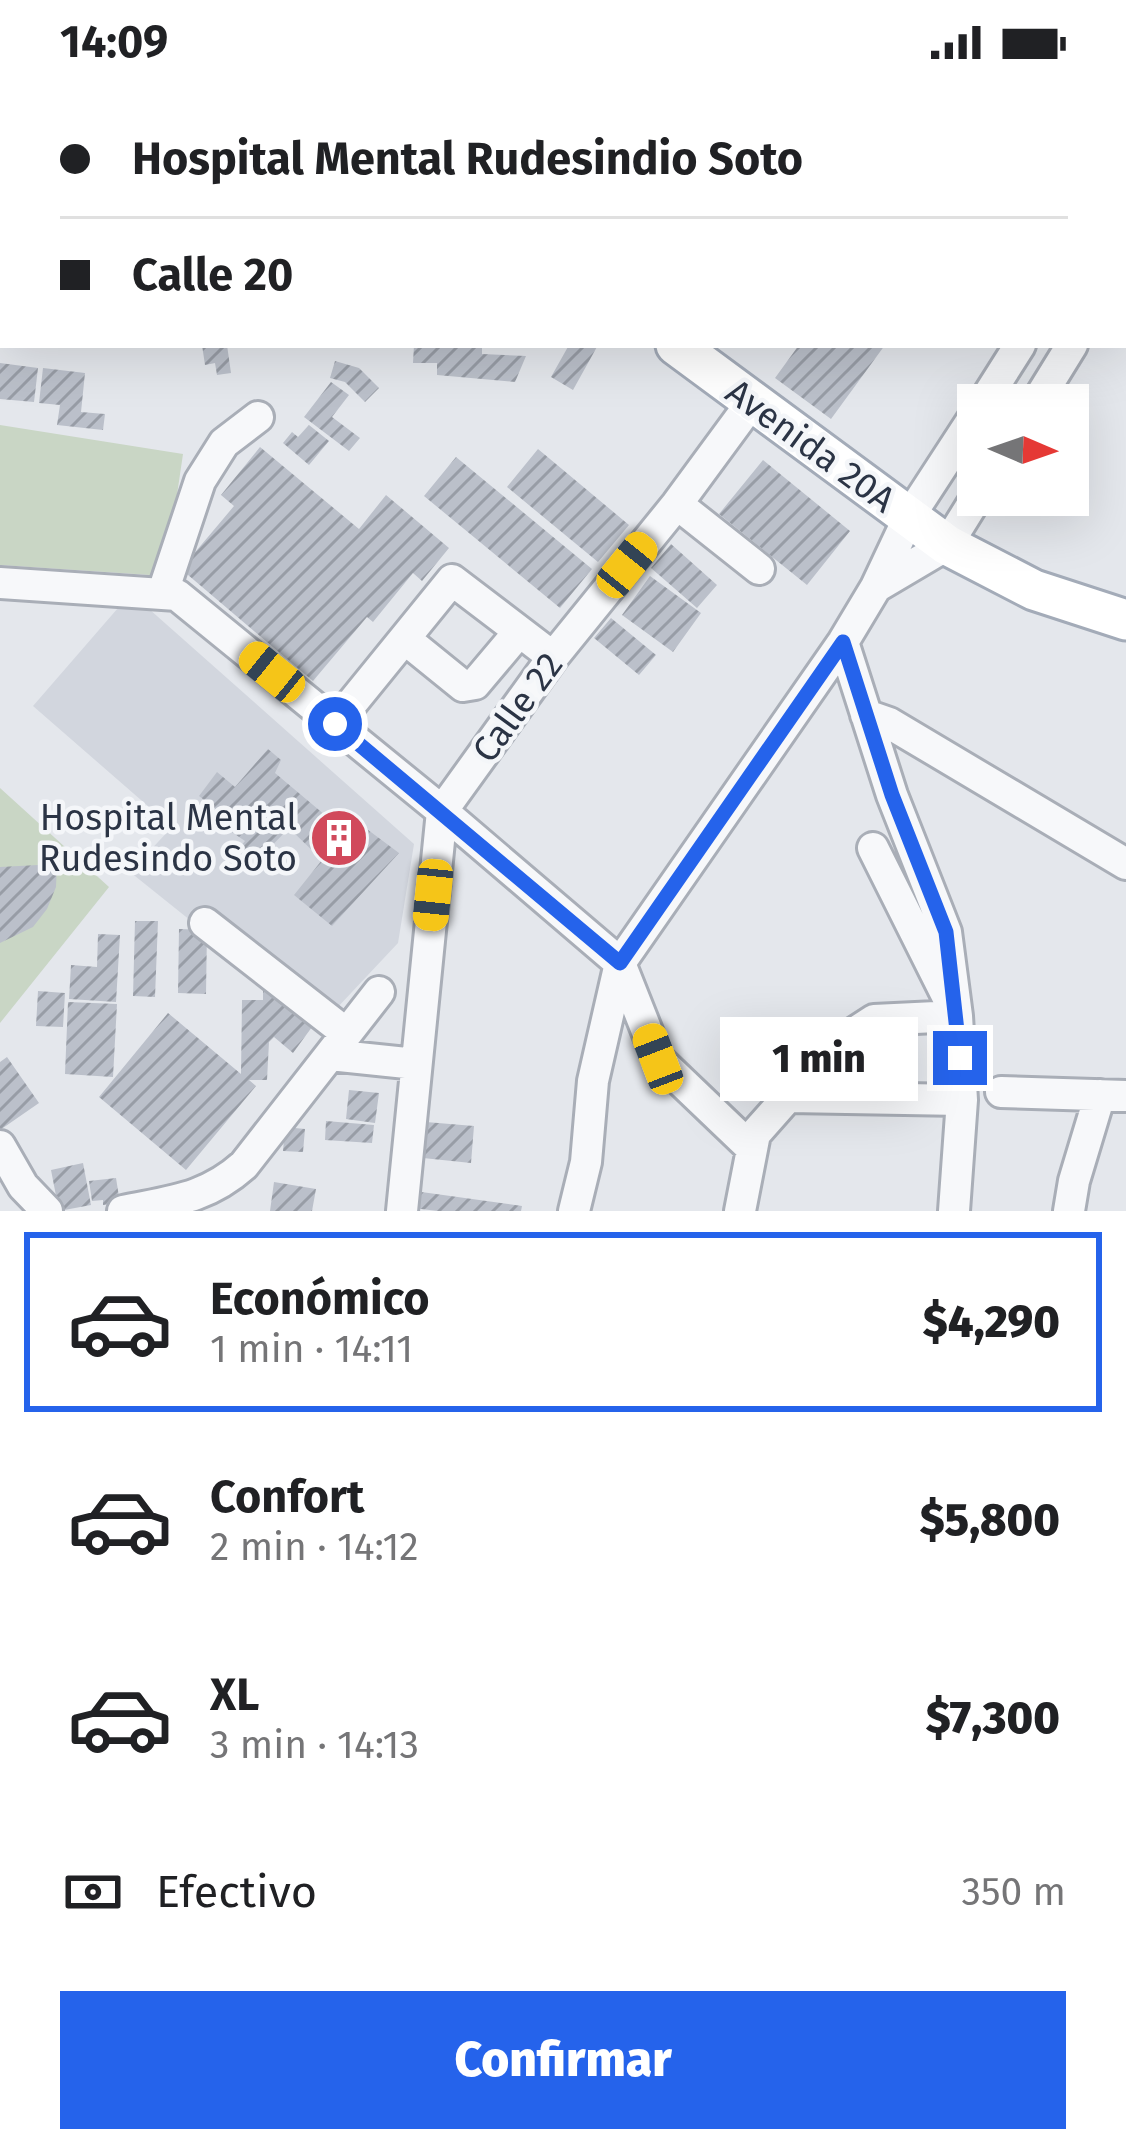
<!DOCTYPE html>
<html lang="es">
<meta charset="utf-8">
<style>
body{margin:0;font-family:"Fira Sans",sans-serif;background:#f6f6f6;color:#202124;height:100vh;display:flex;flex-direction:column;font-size:45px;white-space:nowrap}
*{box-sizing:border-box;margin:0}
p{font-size:39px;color:#757577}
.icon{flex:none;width:66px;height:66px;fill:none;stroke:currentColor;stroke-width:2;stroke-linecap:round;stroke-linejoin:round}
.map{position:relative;height:1127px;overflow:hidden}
.details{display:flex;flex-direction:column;background:#fff;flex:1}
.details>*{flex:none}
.top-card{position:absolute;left:0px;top:0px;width:1128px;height:264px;box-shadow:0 12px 48px #0002;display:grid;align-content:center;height:264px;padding:0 60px;background:#fff}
.needle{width:78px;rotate:92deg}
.fabs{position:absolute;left:957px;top:300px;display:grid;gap:24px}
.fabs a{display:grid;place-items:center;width:132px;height:132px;border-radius:0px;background:#fff;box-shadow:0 12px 48px #0002;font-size:60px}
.end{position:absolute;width:54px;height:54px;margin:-27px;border:15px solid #2563eb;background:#fff;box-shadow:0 0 0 6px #fff}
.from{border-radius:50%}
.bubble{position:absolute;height:84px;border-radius:0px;background:#fff;box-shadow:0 12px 48px #0002;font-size:39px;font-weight:800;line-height:84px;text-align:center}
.car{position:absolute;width:36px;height:72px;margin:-36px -18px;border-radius:15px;box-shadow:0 0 9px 3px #0007;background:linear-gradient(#f5c518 24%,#345 0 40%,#f5c518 0 76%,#345 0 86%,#f5c518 0)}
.top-card b{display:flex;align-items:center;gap:42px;height:114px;font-size:45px}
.top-card b+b{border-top:3px solid #e0e0e0}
.top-card i{width:30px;height:30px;background:#202124}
ul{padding:21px 0 0;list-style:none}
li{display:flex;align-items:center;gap:36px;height:180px;margin:0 24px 18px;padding:0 36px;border:6px solid transparent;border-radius:0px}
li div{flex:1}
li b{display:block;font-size:45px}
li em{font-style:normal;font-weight:800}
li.on{border-color:#2563eb}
li>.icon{width:108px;height:108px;stroke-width:1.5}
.pay{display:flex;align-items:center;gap:30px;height:132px;padding:0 60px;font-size:45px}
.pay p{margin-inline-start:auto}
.button{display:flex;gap:24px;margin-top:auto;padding:24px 60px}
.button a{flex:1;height:138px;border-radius:0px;background:#2563eb;color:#fff;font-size:48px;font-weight:800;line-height:138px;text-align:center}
.status{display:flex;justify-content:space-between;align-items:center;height:84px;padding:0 60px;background:#fff;direction:ltr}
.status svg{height:33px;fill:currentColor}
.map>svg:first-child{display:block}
</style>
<div class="status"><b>14:09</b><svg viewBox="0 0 49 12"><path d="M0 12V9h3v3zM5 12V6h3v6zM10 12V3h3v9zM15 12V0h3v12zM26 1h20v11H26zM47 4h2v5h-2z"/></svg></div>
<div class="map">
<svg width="1126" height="1127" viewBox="0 0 1126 1127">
<defs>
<pattern id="building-hatch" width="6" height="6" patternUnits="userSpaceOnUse" patternTransform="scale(3)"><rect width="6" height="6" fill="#bbc0ca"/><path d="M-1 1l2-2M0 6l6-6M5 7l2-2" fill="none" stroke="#989da6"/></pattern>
</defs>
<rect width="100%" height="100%" fill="#e4e7ec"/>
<path fill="#d2d6de" d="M131 509 414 760 398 859 321 941 130 788 172 743 33 622Z"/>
<path fill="#c9d6c5" d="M0 341 183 370 165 492 0 481Z
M0 704 109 803 0 939Z"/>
<path fill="url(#building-hatch)" d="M202 261H227L231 289 217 291 215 279 205 281Z
M414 261H482V270L526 272 515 298 437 291V279H413Z
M569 261H598L573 306 551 293Z
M799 261H885L831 335 775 294Z
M335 277 359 284 379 304 365 318 345 298 330 294Z
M0 279 38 284 34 318 0 315Z
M43 284 85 289 81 328 105 330 103 346 57 341 60 321 39 319Z
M331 298 349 311 332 333 360 354 349 367 304 333Z
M309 341 329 357 309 381 283 359 292 348 298 353Z
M260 363 359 445 386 411 449 464 422 497 413 489 373 538 367 533 313 597 181 485 234 422 221 411Z
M538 365 629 441 598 478 507 403Z
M456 373 592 485 560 524 424 412Z
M763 376 850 447 807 501 719 430Z
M671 460 717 501 697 524 651 484Z
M650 492 701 529 673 568 622 531Z
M611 534 656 571 639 591 594 554Z
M268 665 281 676 275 689 338 742 348 731 399 769 332 842 294 811 322 776 289 744 257 777 240 763 245 757 217 738 222 730 199 712 217 688 235 703Z
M57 780 56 803 47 825 33 843 0 859V783Z
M135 837H158L155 913 133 912Z
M179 845 207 846 206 910 178 909Z
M98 850 120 851 116 918 69 915 71 881 97 883Z
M263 904 312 943 293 969 274 953 269 958 267 996H249L256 1002 186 1086 99 1013 168 929 241 990 242 916H263Z
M38 907 65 909 63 943 36 942Z
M68 918 117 920 113 993 65 990Z
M7 973 39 1019 0 1046V978Z
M349 1006 379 1009 375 1039 346 1035Z
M326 1037 374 1041 372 1059 325 1056Z
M426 1038 474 1042 471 1079 423 1074Z
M285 1043 305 1045 303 1068 283 1067Z
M83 1079 91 1121 59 1127 51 1086Z
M116 1094 120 1119 103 1121V1116L92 1117 89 1097Z
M274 1098 316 1105 312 1127H270Z
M407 1106 522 1122 521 1127H438L404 1123Z"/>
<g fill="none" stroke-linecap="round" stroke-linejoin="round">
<g stroke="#a9aeb7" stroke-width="36">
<path id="minor" d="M1039 0 1053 3
M608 3 610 0
M1125 19H1126
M1125 99 1126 97
M0 131H3
M1125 177 1126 175
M982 321 1020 261
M1035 321 1072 261
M677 420 759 485
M0 499 177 511 442 727 620 879 658 975 749 1062
M876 503 947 461 978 411
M163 508 200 397 224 359 258 333
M405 555 463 602 475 600 518 549
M843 558 892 711 946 848 957 932 962 1016 954 1127
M866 631 889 639 1126 780
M335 640 452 496 553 573
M205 839 346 949
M330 971 416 980
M1001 1008 1126 1012
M789 1013 962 1016
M0 1062 23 1102 47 1127
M123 1127C171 1117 206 1115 244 1081L379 908
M402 1127 442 727 553 573 677 420 752 318
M574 1127 586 1078 593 997 620 879 843 558 876 503 909 433 978 327
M740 1127 755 1050 831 964 874 936 957 932 873 764
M1069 1127 1074 1097 1100 1011"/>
</g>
<g stroke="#a3abb8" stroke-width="45">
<path id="major" d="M303 0 306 3
M350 0 354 3
M676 261 947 461 1034 506 1126 536"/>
</g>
<use href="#minor" stroke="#f7f8fa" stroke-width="30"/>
<use href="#major" stroke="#fff" stroke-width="39"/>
</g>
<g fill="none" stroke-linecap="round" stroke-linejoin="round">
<path stroke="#2563eb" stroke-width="15" d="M335 640 620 879 843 558 892 711 946 848 960 974"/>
</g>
<defs>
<g id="building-disc" transform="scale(3)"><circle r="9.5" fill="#d1495b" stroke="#f4f6f9"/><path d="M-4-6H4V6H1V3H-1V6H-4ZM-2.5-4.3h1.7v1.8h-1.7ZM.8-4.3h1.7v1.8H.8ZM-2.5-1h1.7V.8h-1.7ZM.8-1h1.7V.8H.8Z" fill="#fff"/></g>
</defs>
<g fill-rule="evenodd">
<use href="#building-disc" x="339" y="754"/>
</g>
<g text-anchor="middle" stroke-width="9" stroke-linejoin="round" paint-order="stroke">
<g font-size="36" fill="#2b3445" stroke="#f4f6f9">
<text transform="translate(811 361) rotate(36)" y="13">Avenida 20A</text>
<text transform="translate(517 623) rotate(-54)" y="13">Calle 22</text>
</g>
<g font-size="36" fill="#2b3445" stroke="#f4f6f9" text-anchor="end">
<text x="297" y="746">Hospital Mental<tspan x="297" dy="41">Rudesindo Soto</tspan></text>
</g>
</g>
</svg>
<div class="fabs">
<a><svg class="needle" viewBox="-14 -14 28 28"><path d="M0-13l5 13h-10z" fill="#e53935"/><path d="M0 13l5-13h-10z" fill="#757577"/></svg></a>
</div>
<i class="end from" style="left:335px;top:640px"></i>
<i class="end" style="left:960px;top:974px"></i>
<div class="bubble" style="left:720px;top:933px;width:198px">1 min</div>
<i class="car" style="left:627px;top:481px;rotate:39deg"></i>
<i class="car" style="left:272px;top:588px;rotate:309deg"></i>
<i class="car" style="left:433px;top:811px;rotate:186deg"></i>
<i class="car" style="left:658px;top:975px;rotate:339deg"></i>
<div class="top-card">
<b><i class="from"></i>Hospital Mental Rudesindio Soto</b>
<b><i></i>Calle 20</b>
</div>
</div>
<section class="details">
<ul>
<li class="on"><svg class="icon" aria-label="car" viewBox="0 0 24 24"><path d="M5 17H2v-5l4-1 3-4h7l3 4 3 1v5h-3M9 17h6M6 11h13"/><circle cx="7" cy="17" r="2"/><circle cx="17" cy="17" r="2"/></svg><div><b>Económico</b><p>1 min · 14:11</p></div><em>$4,290</em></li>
<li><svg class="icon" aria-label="car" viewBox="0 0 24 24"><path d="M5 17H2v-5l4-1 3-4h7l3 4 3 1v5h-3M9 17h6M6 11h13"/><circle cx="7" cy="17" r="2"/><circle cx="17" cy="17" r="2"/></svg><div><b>Confort</b><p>2 min · 14:12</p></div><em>$5,800</em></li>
<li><svg class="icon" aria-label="car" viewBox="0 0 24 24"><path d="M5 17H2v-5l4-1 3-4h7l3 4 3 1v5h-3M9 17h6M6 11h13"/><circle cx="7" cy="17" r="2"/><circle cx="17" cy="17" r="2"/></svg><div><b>XL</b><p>3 min · 14:13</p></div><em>$7,300</em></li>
</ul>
<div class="pay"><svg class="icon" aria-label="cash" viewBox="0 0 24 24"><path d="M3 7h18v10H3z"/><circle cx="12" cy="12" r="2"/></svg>Efectivo<p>350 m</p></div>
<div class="button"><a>Confirmar</a></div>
</section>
